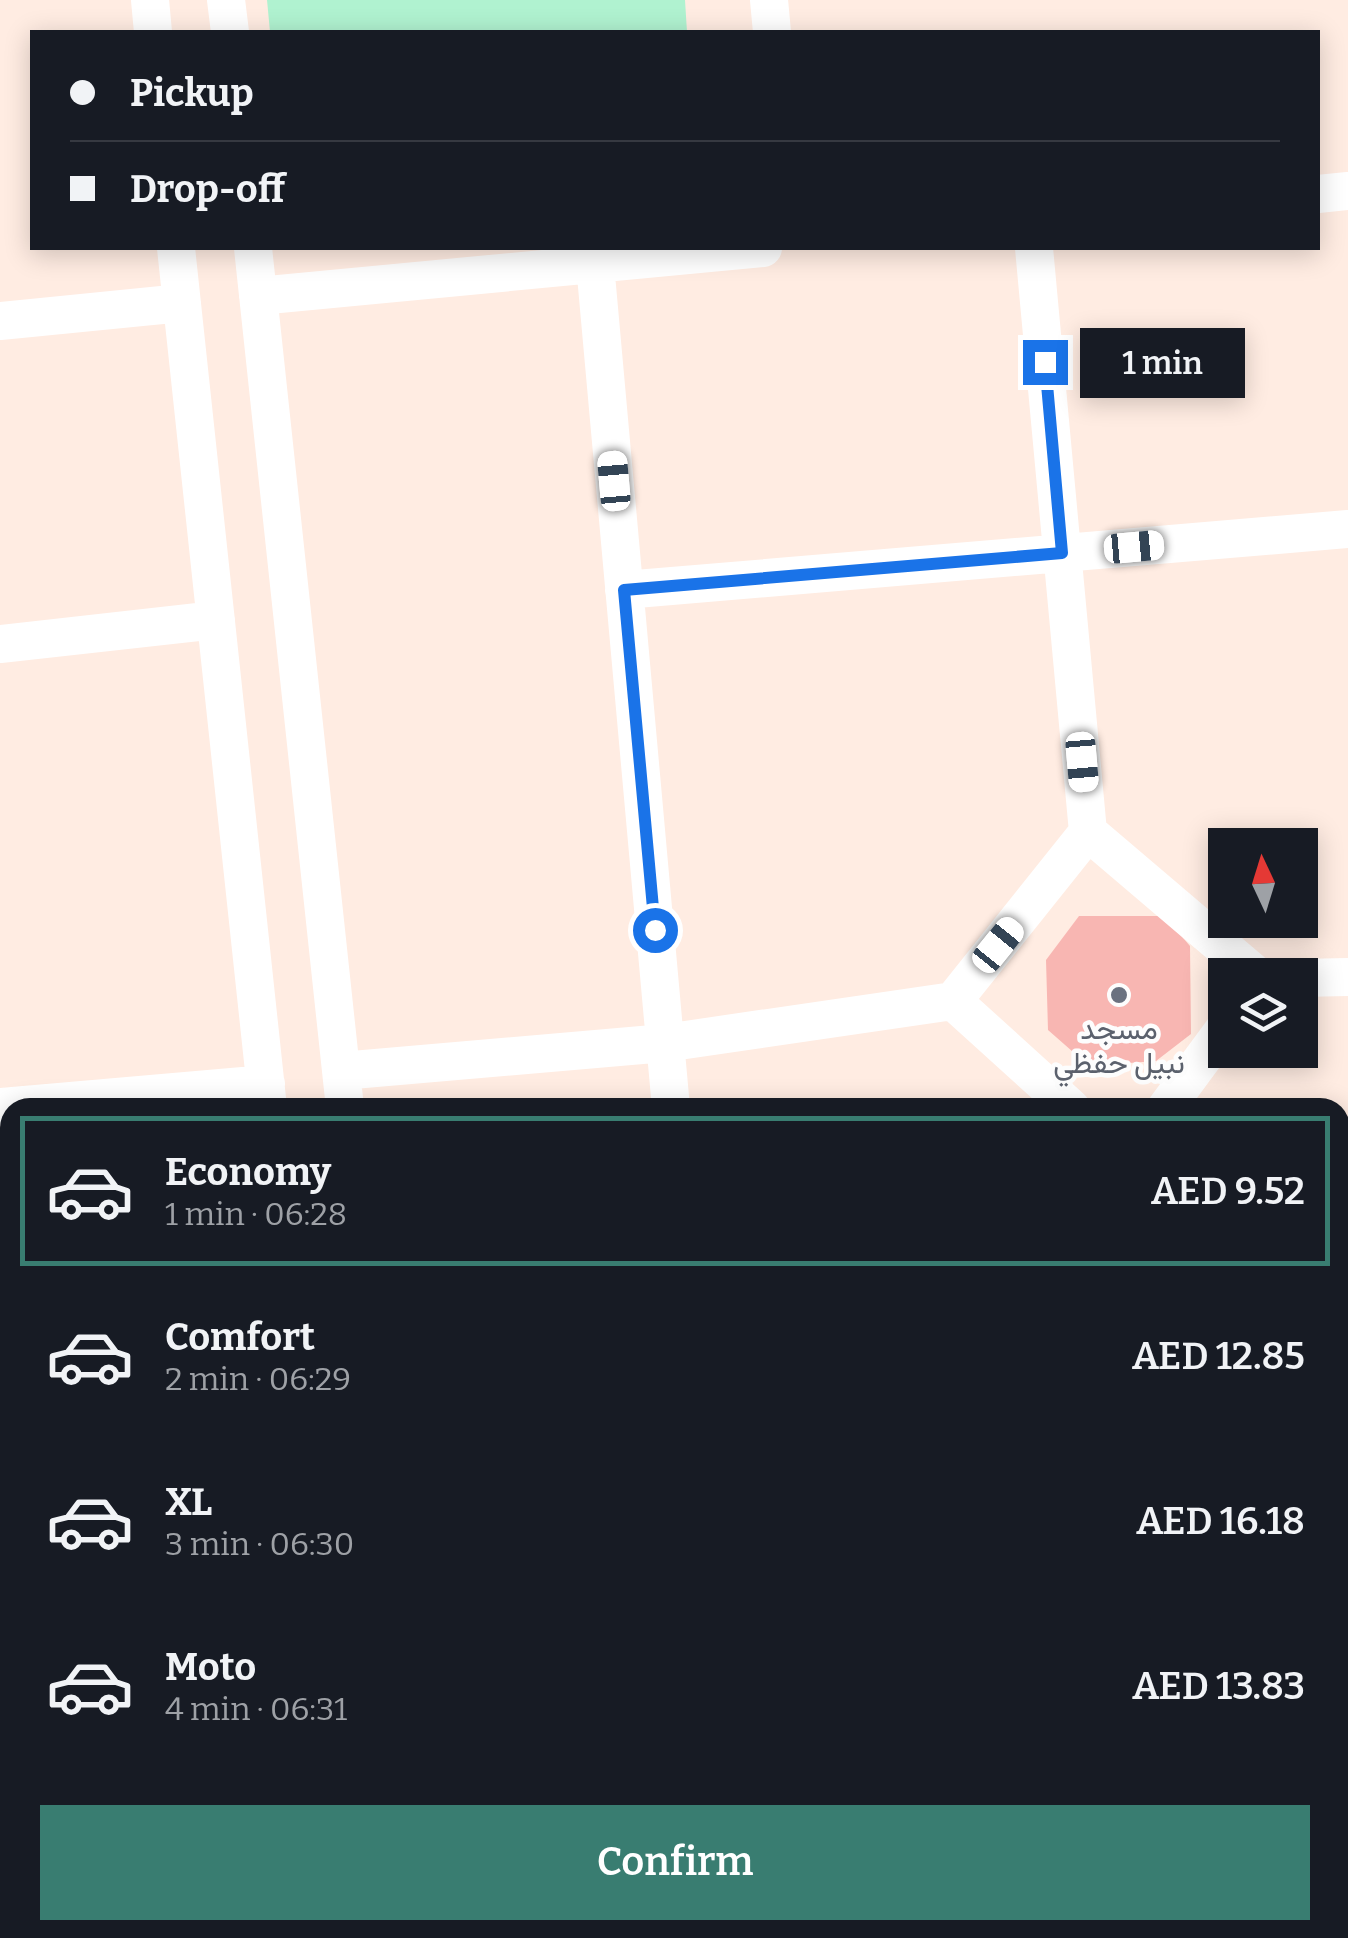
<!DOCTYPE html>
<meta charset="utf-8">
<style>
body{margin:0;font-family:Bitter,Vazirmatn,serif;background:#242831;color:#f1f3f6;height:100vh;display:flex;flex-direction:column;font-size:38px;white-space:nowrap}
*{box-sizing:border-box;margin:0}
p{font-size:32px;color:#9ea1a6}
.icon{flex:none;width:55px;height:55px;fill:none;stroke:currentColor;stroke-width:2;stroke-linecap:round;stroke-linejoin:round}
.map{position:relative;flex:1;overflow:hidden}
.panel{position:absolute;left:0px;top:1098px;width:1350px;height:842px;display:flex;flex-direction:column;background:#171b24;border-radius:30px 30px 0 0;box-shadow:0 5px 25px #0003}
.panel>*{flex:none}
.hud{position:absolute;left:30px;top:30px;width:1290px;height:220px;border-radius:0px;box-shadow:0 5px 25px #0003;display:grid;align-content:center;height:220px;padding:0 40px;background:#171b24}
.needle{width:65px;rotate:356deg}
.controls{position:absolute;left:1208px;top:828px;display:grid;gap:20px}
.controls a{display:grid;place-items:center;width:110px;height:110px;border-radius:0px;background:#171b24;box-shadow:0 5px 25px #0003;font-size:50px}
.end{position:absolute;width:45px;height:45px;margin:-22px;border:12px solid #1a73e8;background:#fff;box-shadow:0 0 0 5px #fff}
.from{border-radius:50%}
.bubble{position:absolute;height:70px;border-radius:0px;background:#171b24;box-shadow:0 5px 25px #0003;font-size:32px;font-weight:600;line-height:70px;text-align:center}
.car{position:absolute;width:30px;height:60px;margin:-30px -15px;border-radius:12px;box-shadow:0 0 8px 2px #0007;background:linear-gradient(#fff 24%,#345 0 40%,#fff 0 76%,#345 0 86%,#fff 0)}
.hud b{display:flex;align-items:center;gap:35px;height:95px;font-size:38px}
.hud b+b{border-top:2px solid #363941}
.hud i{width:25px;height:25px;background:#f1f3f6}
ul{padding:18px 0 0;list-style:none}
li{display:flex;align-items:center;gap:30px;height:150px;margin:0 20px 15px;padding:0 20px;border:5px solid transparent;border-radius:0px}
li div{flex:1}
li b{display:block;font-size:38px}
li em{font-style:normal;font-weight:600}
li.on{border-color:#397d71}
li>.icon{width:90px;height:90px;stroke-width:1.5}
.primary-button{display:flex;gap:20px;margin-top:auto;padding:20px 40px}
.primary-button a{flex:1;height:115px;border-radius:0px;background:#397d71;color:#fff;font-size:40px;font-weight:600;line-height:115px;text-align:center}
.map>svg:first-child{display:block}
</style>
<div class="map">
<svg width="1348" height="1938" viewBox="0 0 1348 1938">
<rect width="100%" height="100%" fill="#ffece2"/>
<path fill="#b0f2d0" d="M267 0H685L687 32H270Z"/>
<path fill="#f8b6b2" d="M1079 916H1164L1190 946 1191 1034 1156 1061 1089 1066 1048 1030 1046 960Z
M1348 1281V1356L1340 1357V1282Z"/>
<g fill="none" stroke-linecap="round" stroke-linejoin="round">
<path stroke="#fff" stroke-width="38" d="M150 0 153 32
M226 0 230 32
M769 0 772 32
M1318 194 1348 191
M176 248 268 1108
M253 248 345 1108
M1034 248 1088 832 953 1001 1071 1108
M595 264 671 1108
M258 296 763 248
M0 321 182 303
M624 590 1348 529
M0 644 216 620
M1088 832 1256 975
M1300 978 1348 977
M341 1071 665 1043 953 1001
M0 1107 266 1084
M1166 1108 1225 1028
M0 1660 10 1758
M1340 1746 1348 1745
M1340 1825 1348 1824
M0 1874 10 1873
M228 1938 306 1930"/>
<path stroke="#fdd2c4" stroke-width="48" d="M356 1930V1938
M434 1930 435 1938"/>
</g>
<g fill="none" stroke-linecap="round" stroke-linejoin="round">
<path stroke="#1a73e8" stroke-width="12" d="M655 930 624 590 1062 553 1045 362"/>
</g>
<circle fill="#6b7280" stroke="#fdfdfd" stroke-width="4" cx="1119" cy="995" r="10"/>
<g text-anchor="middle" stroke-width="9" stroke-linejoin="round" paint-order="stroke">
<g font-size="30" fill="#5b616d" stroke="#fdfdfd">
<text x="1119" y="1039">مسجد<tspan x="1119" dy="34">نبيل حفظي</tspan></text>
</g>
</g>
</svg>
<div class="controls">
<a><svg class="needle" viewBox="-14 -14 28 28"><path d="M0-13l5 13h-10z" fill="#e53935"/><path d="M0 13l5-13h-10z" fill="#9ea1a6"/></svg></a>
<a><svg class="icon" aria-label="layers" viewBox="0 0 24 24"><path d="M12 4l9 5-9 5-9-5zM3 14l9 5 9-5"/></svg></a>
</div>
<i class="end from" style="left:655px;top:930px"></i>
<i class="end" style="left:1045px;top:362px"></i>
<div class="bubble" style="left:1080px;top:328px;width:165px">1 min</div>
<i class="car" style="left:614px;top:481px;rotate:355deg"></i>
<i class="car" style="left:1134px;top:547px;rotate:85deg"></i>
<i class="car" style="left:1082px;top:762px;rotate:175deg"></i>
<i class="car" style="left:998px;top:945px;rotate:39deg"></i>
<div class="hud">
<b><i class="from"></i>Pickup</b>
<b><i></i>Drop-off</b>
</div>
<section class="panel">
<ul>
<li class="on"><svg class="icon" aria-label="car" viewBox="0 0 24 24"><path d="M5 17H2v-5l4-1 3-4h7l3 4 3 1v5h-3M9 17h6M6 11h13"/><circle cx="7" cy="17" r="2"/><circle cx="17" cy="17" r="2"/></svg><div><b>Economy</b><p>1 min · 06:28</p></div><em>AED 9.52</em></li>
<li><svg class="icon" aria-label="car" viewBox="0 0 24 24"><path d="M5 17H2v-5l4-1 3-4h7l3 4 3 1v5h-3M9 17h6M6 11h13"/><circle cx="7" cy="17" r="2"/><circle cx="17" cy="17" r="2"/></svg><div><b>Comfort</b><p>2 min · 06:29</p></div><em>AED 12.85</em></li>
<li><svg class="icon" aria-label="car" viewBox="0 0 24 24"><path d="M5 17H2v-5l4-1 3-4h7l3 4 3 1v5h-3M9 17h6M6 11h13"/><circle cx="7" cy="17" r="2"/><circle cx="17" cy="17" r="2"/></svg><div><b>XL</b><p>3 min · 06:30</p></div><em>AED 16.18</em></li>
<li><svg class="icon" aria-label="car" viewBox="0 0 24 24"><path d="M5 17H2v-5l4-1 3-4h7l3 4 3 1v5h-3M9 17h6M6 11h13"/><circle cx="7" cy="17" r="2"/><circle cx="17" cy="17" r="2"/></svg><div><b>Moto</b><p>4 min · 06:31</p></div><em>AED 13.83</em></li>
</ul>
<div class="primary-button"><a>Confirm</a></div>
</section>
</div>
